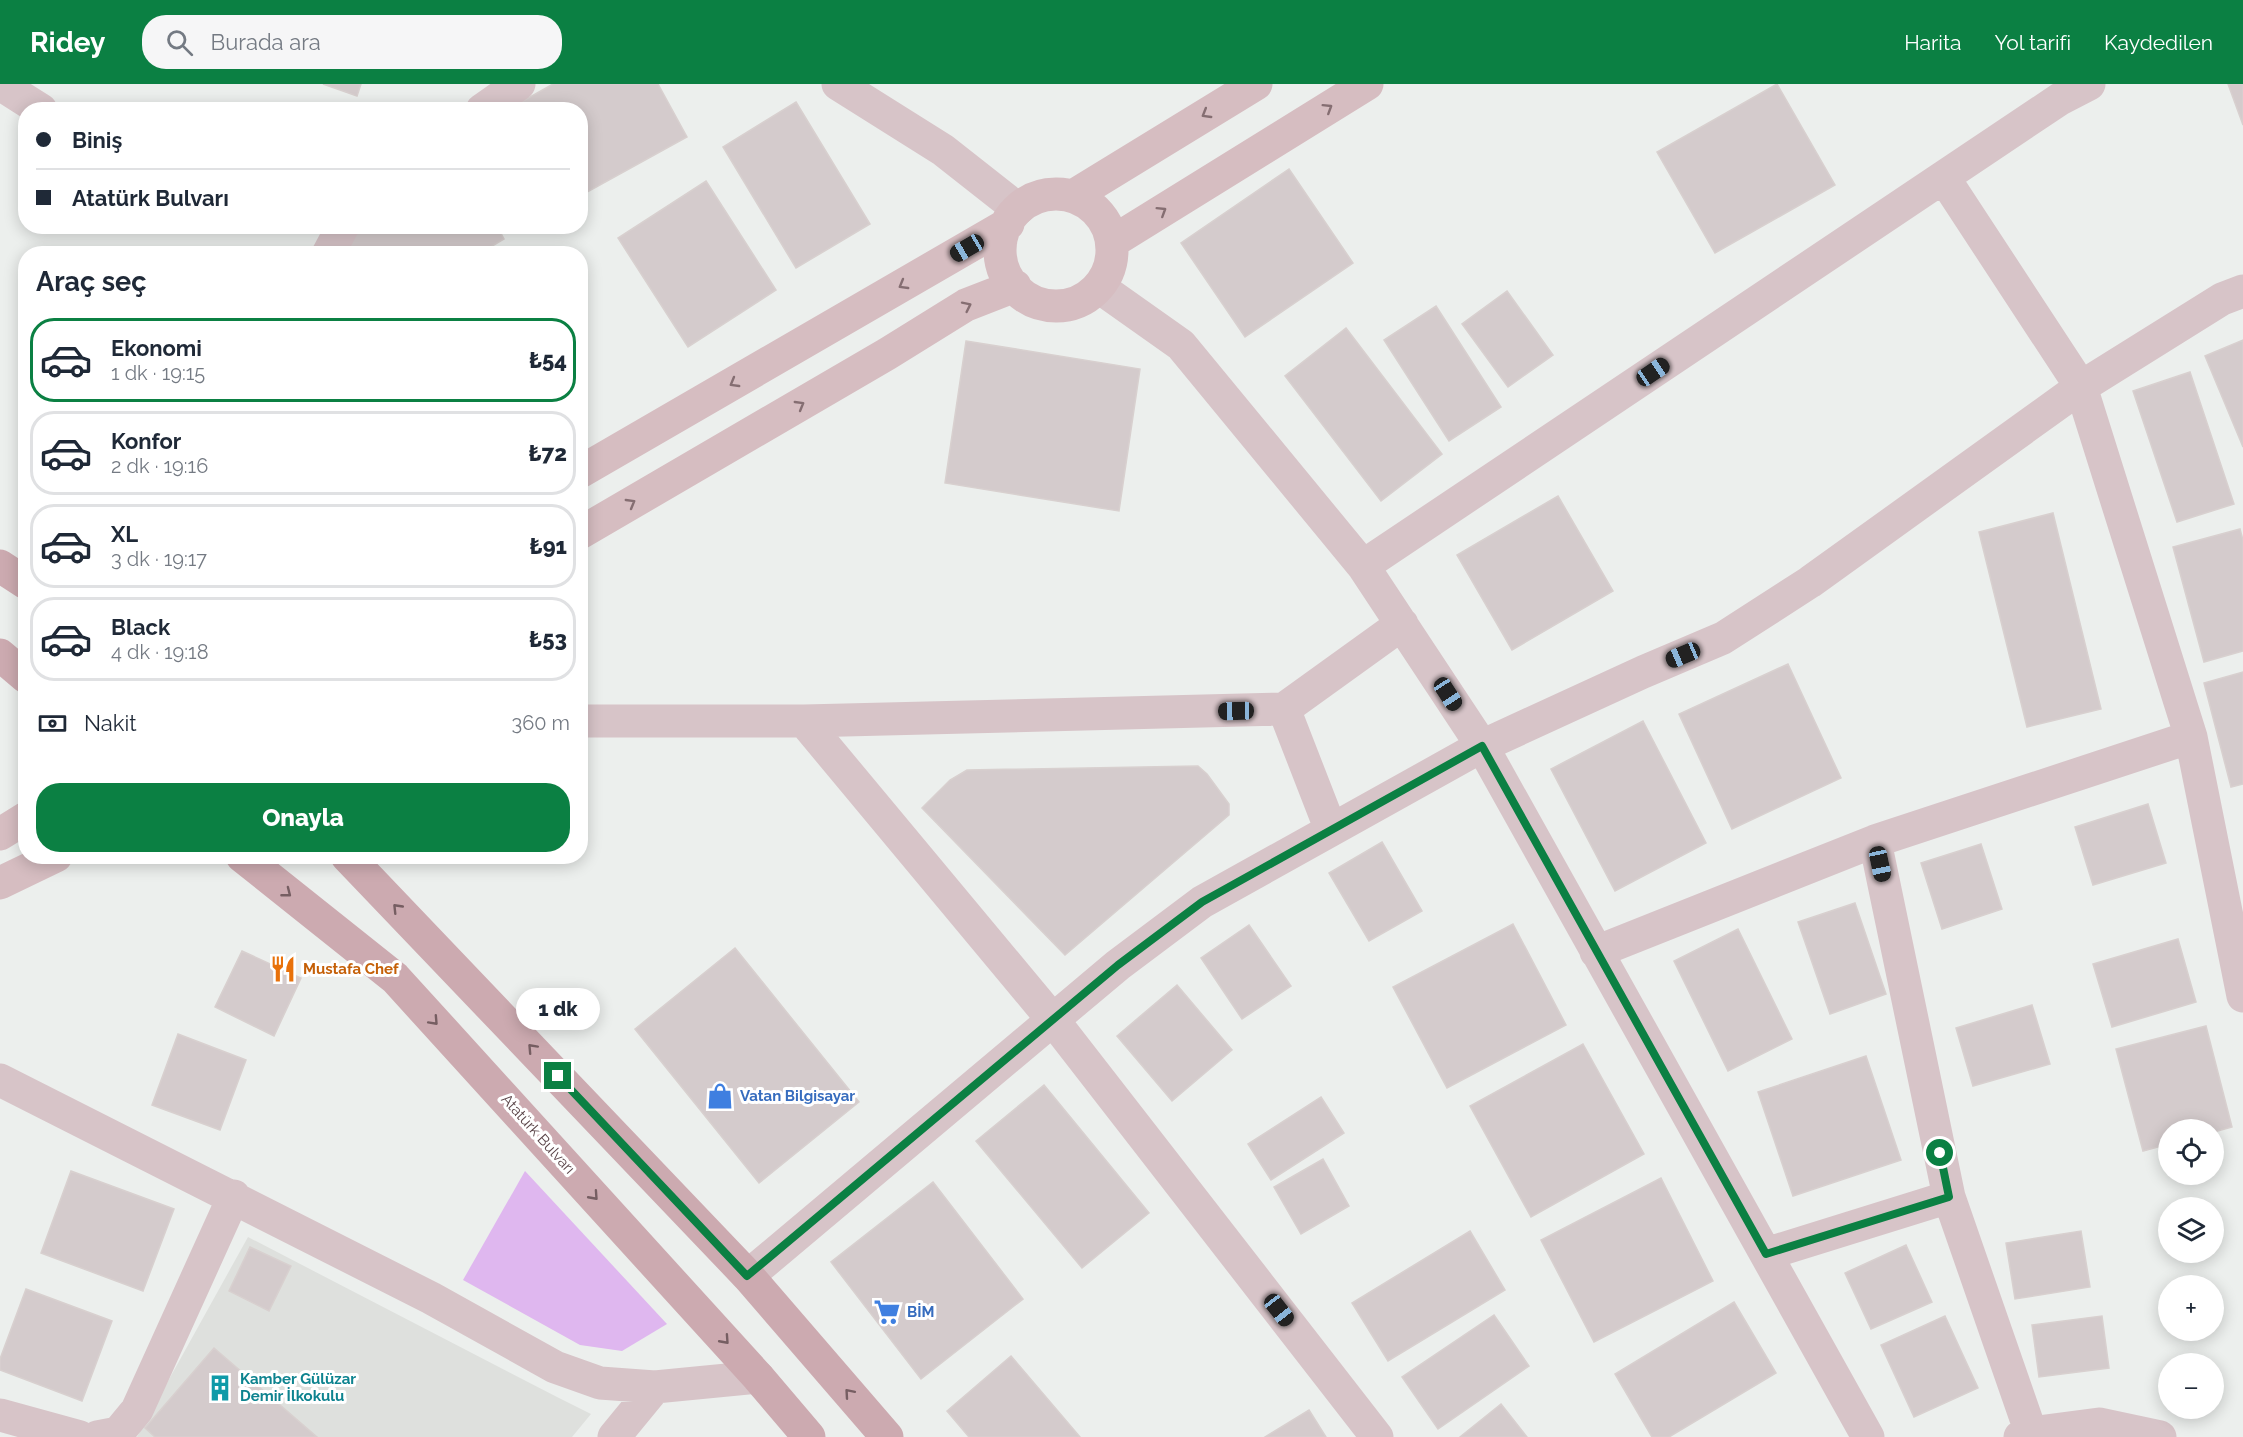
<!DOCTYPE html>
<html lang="tr">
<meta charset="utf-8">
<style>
body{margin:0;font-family:Raleway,sans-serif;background:#f6f6f7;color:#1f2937;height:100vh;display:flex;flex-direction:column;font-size:22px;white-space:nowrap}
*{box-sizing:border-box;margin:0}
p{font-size:20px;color:#747a83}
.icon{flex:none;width:33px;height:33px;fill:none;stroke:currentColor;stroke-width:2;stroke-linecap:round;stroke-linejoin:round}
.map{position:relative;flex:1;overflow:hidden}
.side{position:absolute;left:18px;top:162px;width:570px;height:618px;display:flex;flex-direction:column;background:#fff;border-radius:24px;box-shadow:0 3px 15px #0003}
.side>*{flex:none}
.top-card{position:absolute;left:18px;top:18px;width:570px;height:132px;border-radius:24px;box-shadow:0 3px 15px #0003;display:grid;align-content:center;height:132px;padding:0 18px;background:#fff}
.fabs{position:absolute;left:2158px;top:1035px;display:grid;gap:12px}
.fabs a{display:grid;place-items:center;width:66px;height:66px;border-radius:50%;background:#fff;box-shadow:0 3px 15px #0003;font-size:30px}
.end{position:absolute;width:27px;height:27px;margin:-14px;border:8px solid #0b8043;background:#fff;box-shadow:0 0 0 3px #fff}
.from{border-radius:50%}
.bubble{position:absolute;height:42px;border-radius:21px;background:#fff;box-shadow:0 3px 15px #0003;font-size:20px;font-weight:800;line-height:42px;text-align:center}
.car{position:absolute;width:18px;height:36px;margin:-18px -9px;border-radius:8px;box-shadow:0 0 4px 2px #0007;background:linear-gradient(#222 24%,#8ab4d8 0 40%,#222 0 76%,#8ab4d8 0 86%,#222 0)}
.top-card b{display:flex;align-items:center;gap:21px;height:57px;font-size:22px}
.top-card b+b{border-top:2px solid #e0e1e3}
.top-card i{width:15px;height:15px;background:#1f2937}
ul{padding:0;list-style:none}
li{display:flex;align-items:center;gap:18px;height:84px;margin:0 12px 9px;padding:0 6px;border:3px solid #e0e1e3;border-radius:24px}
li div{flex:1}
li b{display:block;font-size:22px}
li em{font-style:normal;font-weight:800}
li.current{border-color:#0b8043}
li>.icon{width:54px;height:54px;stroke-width:1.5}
h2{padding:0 18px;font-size:27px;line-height:72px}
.pay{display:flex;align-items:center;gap:15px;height:66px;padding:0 18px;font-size:22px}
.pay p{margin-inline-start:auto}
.cta{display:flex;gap:12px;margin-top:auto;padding:12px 18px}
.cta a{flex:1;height:69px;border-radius:24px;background:#0b8043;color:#fff;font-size:24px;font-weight:800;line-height:69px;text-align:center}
header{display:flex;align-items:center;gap:36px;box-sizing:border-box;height:84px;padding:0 30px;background:#0b8043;color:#fff}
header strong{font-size:28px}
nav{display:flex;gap:33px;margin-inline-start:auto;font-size:21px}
.search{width:420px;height:54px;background:#f6f6f7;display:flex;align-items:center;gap:15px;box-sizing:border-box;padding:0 21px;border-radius:24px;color:#747a83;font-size:22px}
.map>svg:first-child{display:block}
</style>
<header>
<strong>Ridey</strong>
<div class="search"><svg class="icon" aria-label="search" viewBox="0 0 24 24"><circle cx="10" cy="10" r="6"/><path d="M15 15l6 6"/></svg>Burada ara</div>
<nav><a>Harita</a><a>Yol tarifi</a><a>Kaydedilen</a></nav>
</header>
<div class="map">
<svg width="2243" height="1353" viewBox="0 0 2243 1353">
<rect width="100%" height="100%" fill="#ecefed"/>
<path fill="#dee0dd" d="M248 1153 557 1313 591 1330 572 1353H137Z"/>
<path fill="#dfb7ef" d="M525 1087 667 1240 622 1267 580 1261 463 1196Z"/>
<path fill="#d4cbcc" stroke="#d8d0cf" stroke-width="1.5" d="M323 0H361L357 12Z
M553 0H658L687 53 580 112V26H507Z
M1777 0 1835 101 1715 169 1657 68Z
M2228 0H2243V41Z
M796 18 870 140 796 184 723 63Z
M1289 85 1353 179 1245 253 1181 159Z
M706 97 776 206 688 263 618 154Z
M363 142H497L504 155 479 170H355L346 153Z
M1507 207 1553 271 1508 303 1462 240Z
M1436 222 1501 323 1449 357 1384 256Z
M1346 244 1442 370 1381 417 1285 292Z
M2243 256V363L2205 272Z
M966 257 1140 285 1119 427 945 399Z
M2190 288 2234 420 2177 438 2133 307Z
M1558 412 1613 507 1512 566 1457 471Z
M2053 429 2101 625 2027 643 1979 448Z
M2240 445 2243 456V567L2204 578 2173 463Z
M1788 580 1841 694 1732 745 1679 630Z
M2243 588V700L2231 703 2204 599Z
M1643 637 1706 759 1615 807 1551 685Z
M1198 682 1207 690 1229 720V731L1065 871 922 724 950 696 967 686Z
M2148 720 2166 779 2093 801 2075 743Z
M1382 758 1422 827 1369 857 1329 789Z
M1981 760 2002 825 1942 845 1921 779Z
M1855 819 1886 910 1830 930 1798 838Z
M1513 840 1566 941 1447 1004 1393 903Z
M1249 841 1291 902 1242 935 1201 874Z
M1738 845 1792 955 1728 987 1674 877Z
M2178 855 2196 918 2112 943 2093 880Z
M735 864 859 1018 759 1099 635 945Z
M242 867 301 894 274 952 215 923Z
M1177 901 1232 966 1172 1017 1117 952Z
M2032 921 2050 980 1973 1002 1956 944Z
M2206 942 2232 1043 2214 1048V1046H2169V1060L2143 1067 2116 965Z
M178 950 246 976 220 1046 152 1021Z
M1583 960 1644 1070 1531 1133 1470 1022Z
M1866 972 1901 1076 1793 1112 1758 1008Z
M1044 1001 1149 1129 1082 1184 976 1057Z
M1321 1013 1344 1049 1271 1096 1248 1060Z
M1323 1075 1349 1122 1301 1150 1274 1103Z
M71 1087 174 1125 143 1207 41 1169Z
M1661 1094 1713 1197 1594 1258 1541 1156Z
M933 1098 1023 1215 921 1295 831 1178Z
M1470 1147 1505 1206 1388 1277 1352 1219Z
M2081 1147 2090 1203 2015 1215 2006 1159Z
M1906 1161 1932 1218 1871 1245 1845 1189Z
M250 1163 291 1182 269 1227 229 1207Z
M26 1205 112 1237 82 1317 0 1286V1275Z
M1734 1218 1776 1289 1669 1353H1652L1615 1290Z
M1494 1231 1529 1282 1438 1345 1402 1293Z
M1945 1232 1978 1304 1914 1333 1881 1261Z
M2102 1232 2109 1284 2039 1293 2032 1241Z
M214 1264 317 1353H155L145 1344Z
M1011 1272 1080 1353H969L947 1327Z
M1501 1320 1527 1353H1460Z
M1309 1326 1326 1353H1265Z"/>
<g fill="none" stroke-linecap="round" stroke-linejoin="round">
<path stroke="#d7c4c8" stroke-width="33" d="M0 0 41 26
M838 0 943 66 1018 125
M482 26 519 0
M1944 94 2081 303 2191 653 2243 912
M328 170 343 142
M1099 203 1181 261 1363 482 1482 662 1868 1353
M1363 482 2060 15 2089 0
M1284 625 1331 746
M580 637H804L1284 625 1402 540
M804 637 1053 936 1377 1353
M1875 757 1949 1113 2031 1349
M1596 868 1875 757 2191 653
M0 996 431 1214 555 1283 600 1299 655 1303 758 1293
M1766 1170 1949 1113
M748 1192 1118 881 1202 818 1482 662 1643 588 1723 554 1810 498 2081 303 2222 215 2243 207
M0 1331 80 1353
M97 1353 118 1349 137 1326 234 1112
M614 1353 655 1303
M2020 1353 2031 1349 2099 1340 2160 1353"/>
<path stroke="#d6bdc1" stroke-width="33" d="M1000 166a56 56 0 1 1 112 0a56 56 0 1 1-112 0Z
M1073 112 1256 0
M1112 158 1367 0
M580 388 1008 140
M580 449 887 270 966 221 1015 202
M0 750 26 734
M0 799 56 772"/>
<path stroke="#ccaab0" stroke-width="33" d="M0 482 26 499
M0 571 26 593
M242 772 395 894 758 1293 809 1353
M347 772 748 1192 887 1353"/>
</g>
<defs><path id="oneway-chevron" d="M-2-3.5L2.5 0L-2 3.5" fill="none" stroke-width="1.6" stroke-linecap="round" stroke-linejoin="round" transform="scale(1.5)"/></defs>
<g stroke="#856e72">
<use href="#oneway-chevron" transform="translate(1328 24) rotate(-32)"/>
<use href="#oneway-chevron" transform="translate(1206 30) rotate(149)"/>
<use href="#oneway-chevron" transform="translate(1162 127) rotate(-32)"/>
<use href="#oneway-chevron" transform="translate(903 201) rotate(150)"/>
<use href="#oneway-chevron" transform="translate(967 222) rotate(-26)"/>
<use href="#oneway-chevron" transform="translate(734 299) rotate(150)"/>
<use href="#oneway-chevron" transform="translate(800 321) rotate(-30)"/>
<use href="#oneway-chevron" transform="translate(631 419) rotate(-30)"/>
</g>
<g stroke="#765e62">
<use href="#oneway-chevron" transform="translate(287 809) rotate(38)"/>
<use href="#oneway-chevron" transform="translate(397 824) rotate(-134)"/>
<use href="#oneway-chevron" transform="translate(434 937) rotate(47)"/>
<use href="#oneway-chevron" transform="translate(532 964) rotate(-133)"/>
<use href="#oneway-chevron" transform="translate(594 1112) rotate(48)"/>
<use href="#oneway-chevron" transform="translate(725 1256) rotate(48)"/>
<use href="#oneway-chevron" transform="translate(849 1309) rotate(-131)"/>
</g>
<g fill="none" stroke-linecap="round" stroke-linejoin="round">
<path stroke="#0b8043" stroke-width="8" d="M558 992 747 1192 1118 881 1202 818 1482 662 1766 1170 1949 1113 1940 1069"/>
</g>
<defs>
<g id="restaurant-bare" transform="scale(2.07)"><path d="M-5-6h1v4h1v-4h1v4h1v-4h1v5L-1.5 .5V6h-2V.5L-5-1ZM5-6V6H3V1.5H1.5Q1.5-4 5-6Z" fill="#e8710a" stroke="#fff" stroke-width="2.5" paint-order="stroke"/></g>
<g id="shop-bare" transform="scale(2.07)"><path d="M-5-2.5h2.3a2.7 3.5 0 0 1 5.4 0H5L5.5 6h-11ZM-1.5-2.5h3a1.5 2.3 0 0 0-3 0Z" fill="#3f7fe0" stroke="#fff" stroke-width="2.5" paint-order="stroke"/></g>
<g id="supermarket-bare" transform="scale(2.07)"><path d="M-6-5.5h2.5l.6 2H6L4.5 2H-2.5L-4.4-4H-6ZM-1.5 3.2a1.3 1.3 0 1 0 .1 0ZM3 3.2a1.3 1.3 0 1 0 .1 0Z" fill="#3f7fe0" stroke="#fff" stroke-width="2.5" paint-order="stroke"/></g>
<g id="building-bare" transform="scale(2.07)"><path d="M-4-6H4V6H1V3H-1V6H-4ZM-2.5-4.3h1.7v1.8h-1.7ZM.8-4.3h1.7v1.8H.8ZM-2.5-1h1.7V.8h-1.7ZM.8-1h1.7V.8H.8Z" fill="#0f9aa8" stroke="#fff" stroke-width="2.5" paint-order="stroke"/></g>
</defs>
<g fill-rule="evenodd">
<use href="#restaurant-bare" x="283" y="885"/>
<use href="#shop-bare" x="720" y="1012"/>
<use href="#supermarket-bare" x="887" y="1228"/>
<use href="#building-bare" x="220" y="1304"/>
</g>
<g text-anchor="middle" stroke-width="6" stroke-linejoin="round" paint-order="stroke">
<g font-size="15" font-weight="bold" fill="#c56008" stroke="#fff" text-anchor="start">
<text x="303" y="890">Mustafa Chef</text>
</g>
<g font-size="15" font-weight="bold" fill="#366cbe" stroke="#fff" text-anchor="start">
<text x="740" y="1017">Vatan Bilgisayar</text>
<text x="907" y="1233">BİM</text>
</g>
<g font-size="15" fill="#5a4448" stroke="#fff">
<text transform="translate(538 1050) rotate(48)" y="5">Atatürk Bulvarı</text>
</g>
<g font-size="15" font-weight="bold" fill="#0d838f" stroke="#fff" text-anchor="start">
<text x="240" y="1300">Kamber Gülüzar<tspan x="240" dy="17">Demir İlkokulu</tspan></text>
</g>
</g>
</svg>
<div class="fabs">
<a><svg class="icon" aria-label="locate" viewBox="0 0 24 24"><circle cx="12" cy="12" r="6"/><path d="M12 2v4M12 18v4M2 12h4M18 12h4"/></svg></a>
<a><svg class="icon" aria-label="layers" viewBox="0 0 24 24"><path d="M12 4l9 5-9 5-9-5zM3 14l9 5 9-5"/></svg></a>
<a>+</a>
<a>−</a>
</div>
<i class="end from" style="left:1940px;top:1069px"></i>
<i class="end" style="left:558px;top:992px"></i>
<div class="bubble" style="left:516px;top:904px;width:84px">1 dk</div>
<i class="car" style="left:967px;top:164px;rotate:240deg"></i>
<i class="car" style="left:1653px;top:288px;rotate:56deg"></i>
<i class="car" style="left:1683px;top:571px;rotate:247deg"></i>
<i class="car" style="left:1448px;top:610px;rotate:147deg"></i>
<i class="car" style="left:1236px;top:627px;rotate:269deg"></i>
<i class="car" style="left:1880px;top:780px;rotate:168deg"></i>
<i class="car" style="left:1279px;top:1226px;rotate:142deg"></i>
<div class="top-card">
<b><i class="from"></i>Biniş</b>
<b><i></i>Atatürk Bulvarı</b>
</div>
<section class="side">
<h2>Araç seç</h2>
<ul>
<li class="current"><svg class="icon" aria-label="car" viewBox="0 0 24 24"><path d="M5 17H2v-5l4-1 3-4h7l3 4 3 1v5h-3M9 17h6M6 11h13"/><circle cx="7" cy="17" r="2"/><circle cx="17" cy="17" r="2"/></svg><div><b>Ekonomi</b><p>1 dk · 19:15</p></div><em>₺54</em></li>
<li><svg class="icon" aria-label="car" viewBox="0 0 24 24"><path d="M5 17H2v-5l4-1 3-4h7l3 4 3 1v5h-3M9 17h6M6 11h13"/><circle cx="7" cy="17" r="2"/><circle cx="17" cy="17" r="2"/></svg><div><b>Konfor</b><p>2 dk · 19:16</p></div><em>₺72</em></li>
<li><svg class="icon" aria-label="car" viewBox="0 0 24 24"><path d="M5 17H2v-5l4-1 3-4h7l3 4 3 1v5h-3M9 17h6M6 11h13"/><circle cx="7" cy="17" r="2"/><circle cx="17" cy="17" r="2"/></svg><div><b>XL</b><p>3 dk · 19:17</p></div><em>₺91</em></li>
<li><svg class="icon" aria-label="car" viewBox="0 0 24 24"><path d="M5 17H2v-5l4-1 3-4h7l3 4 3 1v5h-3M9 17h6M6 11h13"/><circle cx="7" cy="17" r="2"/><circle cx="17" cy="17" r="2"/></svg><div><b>Black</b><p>4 dk · 19:18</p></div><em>₺53</em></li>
</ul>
<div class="pay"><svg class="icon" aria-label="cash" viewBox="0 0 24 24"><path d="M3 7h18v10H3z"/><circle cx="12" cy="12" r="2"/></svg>Nakit<p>360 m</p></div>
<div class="cta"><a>Onayla</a></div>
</section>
</div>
